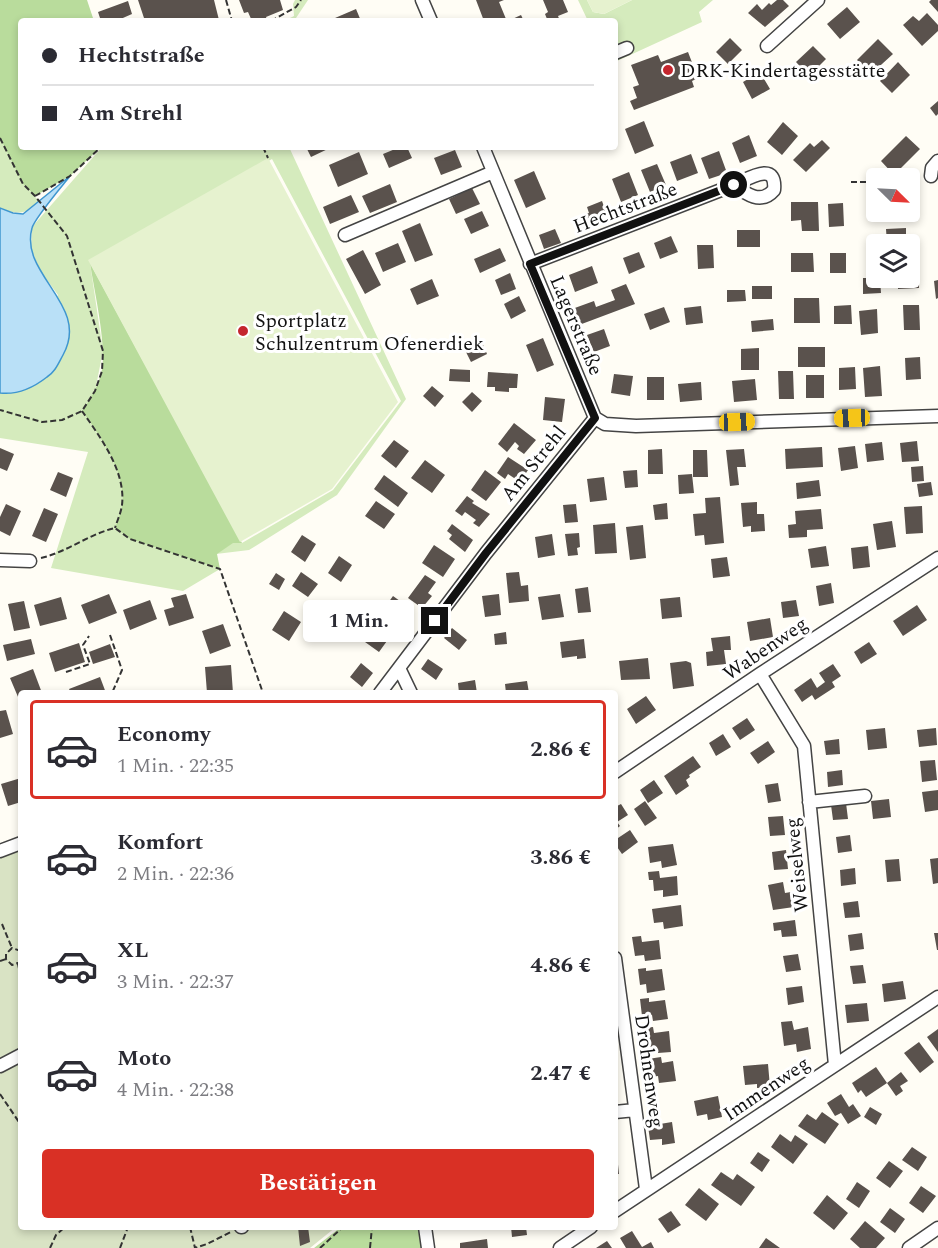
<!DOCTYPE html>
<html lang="de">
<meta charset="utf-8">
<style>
body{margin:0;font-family:Spectral,serif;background:#f7f7f7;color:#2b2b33;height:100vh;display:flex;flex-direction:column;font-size:22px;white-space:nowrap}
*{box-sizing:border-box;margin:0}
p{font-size:20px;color:#7c7c81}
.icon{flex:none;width:33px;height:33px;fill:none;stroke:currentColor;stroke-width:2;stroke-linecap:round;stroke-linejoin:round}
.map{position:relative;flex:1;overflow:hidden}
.side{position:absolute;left:18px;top:690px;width:600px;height:540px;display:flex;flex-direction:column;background:#fff;border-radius:6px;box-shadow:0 3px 9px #0003}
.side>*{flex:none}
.guide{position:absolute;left:18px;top:18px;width:600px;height:132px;border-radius:6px;box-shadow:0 3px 9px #0003;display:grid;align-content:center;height:132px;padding:0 24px;background:#fff}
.needle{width:39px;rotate:114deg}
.buttons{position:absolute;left:866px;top:168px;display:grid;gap:12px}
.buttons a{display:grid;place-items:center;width:54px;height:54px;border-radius:6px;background:#fff;box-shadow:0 3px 9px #0003;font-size:30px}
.end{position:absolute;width:27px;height:27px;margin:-14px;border:8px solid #111;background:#fff;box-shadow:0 0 0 3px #fff}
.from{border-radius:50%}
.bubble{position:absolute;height:42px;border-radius:6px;background:#fff;box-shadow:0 3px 9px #0003;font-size:20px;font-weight:700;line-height:42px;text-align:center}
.car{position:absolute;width:18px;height:36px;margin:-18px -9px;border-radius:8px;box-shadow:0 0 4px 2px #0007;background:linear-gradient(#f5c518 24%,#345 0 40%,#f5c518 0 76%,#345 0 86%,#f5c518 0)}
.guide b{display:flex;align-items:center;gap:21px;height:57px;font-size:22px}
.guide b+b{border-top:2px solid #e1e1e2}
.guide i{width:15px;height:15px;background:#2b2b33}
ul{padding:10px 0 0;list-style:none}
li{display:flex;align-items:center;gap:18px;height:99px;margin:0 12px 9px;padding:0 12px;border:3px solid transparent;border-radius:6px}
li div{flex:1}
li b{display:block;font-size:22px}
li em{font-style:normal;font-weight:700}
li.active{border-color:#d93025}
li>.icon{width:54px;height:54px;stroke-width:1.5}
.button{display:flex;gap:12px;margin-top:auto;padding:12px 24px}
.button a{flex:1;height:69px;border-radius:6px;background:#d93025;color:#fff;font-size:24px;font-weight:700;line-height:69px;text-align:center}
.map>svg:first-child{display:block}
</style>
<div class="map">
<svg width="938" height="1248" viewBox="0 0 938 1248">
<rect width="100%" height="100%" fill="#fffdf5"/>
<path fill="#d5ebbd" d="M295 0H308L294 21H284L294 16 293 4Z
M578 0H587L593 12 604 14 632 0H713L699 12 702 22 615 62V21H588Z
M0 138 23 184 41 203C24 213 20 216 0 208Z
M102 147H289L406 399 337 495 249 550 216 554 233 542 242 543 333 490 401 401 272 159 90 263 103 351 95 391 82 411C100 438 126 471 122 505 121 513 117 521 115 528L130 539 220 569 183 591 51 568 88 452 0 438V393L9 394 58 295 41 272 31 249 32 227Z"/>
<path fill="#b9dc9c" d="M0 0H87L94 21H21V147H101L70 176 35 196 23 184 0 138Z
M90 263 242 543H233L217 554 220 569 130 539 115 528C117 521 121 513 122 505 126 471 100 437 82 411 90 399 97 388 101 374 108 349 94 290 90 263Z
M341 1227H421L424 1248H314Z"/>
<path fill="#d9e3c4" d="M21 843V1227H336L310 1248H0V851Z"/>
<path fill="#e6f2cf" d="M587 0H632L604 14 593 12Z
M268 158 398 402 332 489 240 542 88 260Z"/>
<path fill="#b9e0f7" stroke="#3f96cf" stroke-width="1.5" d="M70 176C63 185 34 219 32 228 19 275 91 305 63 355 58 364 55 372 47 377 33 388 17 395 0 393V208L13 213 23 214Z"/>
<path fill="#5a524d" d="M138 0H214L219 20 145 21Z
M239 0H280L283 10 266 17 267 20 263 21H252L248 12 244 13Z
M476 0H504L499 2 506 19 484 21Z
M543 0H563L568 12 558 16 560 21H541L547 19 545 14 548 12Z
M777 0H783L789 6 765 27 748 13 757 4 762 10 769 3 771 5Z
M931 0H938V12L929 2Z
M128 1 132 14 116 21H101L98 12Z
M847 7 860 22 840 39 827 24Z
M356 9 361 21H328Z
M927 13 938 25V31L922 46 903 25 913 16 919 21Z
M521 15 524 21H508Z
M730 38 742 50 728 64 716 52Z
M878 39 893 54 871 74 857 60Z
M813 46 826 59 809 76 796 62Z
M688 52 693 65 697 64 702 76 692 81 694 87 634 110 630 101 637 98 633 87 639 85 631 65 658 55 661 62Z
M898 62 910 75 892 93 880 81Z
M760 72 770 89 752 99 743 82Z
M938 101V114L936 116 930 108Z
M644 121 654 146 635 154 625 129Z
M783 122 798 136 782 155 767 142Z
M749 135 757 156 740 163 732 143Z
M906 136 920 149 894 175 881 161Z
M822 140 830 148 806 172 793 160 810 143 814 147Z
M306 147H332L311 157Z
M400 147H407L412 158 389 168 383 154Z
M455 150 462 167 441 175 434 158Z
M719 151 727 173 709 179 701 158Z
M359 152 368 174 338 187 329 165Z
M691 154 698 173 677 181 670 162Z
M657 164 666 185 650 192 641 170Z
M534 171 546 199 526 208 514 180Z
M629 172 638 195 621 202 612 179Z
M390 184 397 202 370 213 362 196Z
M472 188 480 204 456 214 449 199Z
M351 195 359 212 330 224 323 207Z
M602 201 609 221 584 230 579 216 589 213 587 207Z
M791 202H818L819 231H802L801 220 791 221Z
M843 203 844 226 829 227 828 204Z
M482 211 489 226 471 234 464 219Z
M876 212H898L899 215 876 217Z
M420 223 433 255 415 262 402 231Z
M906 228V244H887L886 229Z
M555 229 561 243 544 249 539 235Z
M737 230H760V247H737Z
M671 236 678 252 660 259 654 243Z
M398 243 406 262 383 272 375 253Z
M697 245H713L714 268 698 269Z
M500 248 506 261 480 273 474 259Z
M363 250 381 285 365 294 346 259Z
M639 252 645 267 629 274 623 258Z
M791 253H813L814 272H791Z
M830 253H846V273H830Z
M592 266 598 283 575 292 569 275Z
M909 266H918L919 288 898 289V278H909Z
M510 273 516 289 501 295 495 280Z
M863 278H880L881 293 863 294Z
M432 279 439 296 417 305 410 289Z
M938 280V298L936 299 934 281Z
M626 284 635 304 579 325 572 309 594 301 596 307 615 300 611 290Z
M752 286H772V299H752Z
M727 290H745L746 301 727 302Z
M519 296 526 311 511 319 504 304Z
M794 298H819L820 323H794Z
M851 305 852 324H834V306Z
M903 305H919L920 330H904Z
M701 306 703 323 686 325 684 308Z
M664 307 670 322 650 330 644 314Z
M877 309 878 333 861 335 859 311Z
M773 319 774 330 752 332 751 321Z
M604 329 610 346 594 352 587 335Z
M543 338 554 365 537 372 526 345Z
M481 340 487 354 471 362 464 348Z
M798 347H825V367H798Z
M759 348V370H741V349Z
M920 357 921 379 906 380 905 358Z
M880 366 882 396 865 397 863 368Z
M855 367 856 389 839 390V368Z
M450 369 470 370V382L449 381Z
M778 371H793L794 399H779Z
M488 372 518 374 517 388H509V392L495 391V387H487Z
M614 374 633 376 630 396 611 393Z
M806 375H824V398H806Z
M647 377H664V400H647Z
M755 379 757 400 734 402 732 381Z
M701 382 702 400 680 402 678 384Z
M432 386 444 396 435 407 423 396Z
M472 392 482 401 472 412 462 402Z
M545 397 565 399 562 422 543 420Z
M514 423 536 440 524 454 517 449 519 446 515 442 507 452 498 444Z
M394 440 409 451 396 468 381 456Z
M917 441 919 461 902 462 900 443Z
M882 442 884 460 867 462 865 444Z
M855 446 858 468 841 471 838 448Z
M822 447 823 467 786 469 785 449Z
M0 448 14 454 7 471 0 468Z
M662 449 663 474H648V450Z
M744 449 746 467H737L739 485 730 486 726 450Z
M693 450H707L708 477H693Z
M508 457 528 470 520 482 508 474 505 479 497 473Z
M425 460 445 475 432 493 411 478Z
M923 466 924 481 912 482 911 467Z
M485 470 501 482 486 501 471 490Z
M637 470 638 487 625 488 623 471Z
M58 472 73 478 66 497 50 490Z
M692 474 694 493 679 494 678 475Z
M384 475 408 493 398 507 374 489Z
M604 477 607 500 590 502 587 479Z
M819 480 821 496 797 499 796 483Z
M931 482 933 495 919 497 917 484Z
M467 496 474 501 472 503 490 514 479 527 473 523 476 520 465 512 462 516 455 511Z
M720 497 724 543 705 545 704 535 695 536 693 514 706 513 705 498Z
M376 501 395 514 384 529 365 516Z
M757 502V514H764L765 531 751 532V526L743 527 741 503Z
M667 503 668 519 655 520 653 505Z
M6 504 21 511 10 536 0 531V517Z
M576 504 578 522 565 523 563 505Z
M922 506 923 533 906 534 904 507Z
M44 508 58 514 46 542 32 536Z
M821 509 823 529 807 530V537L789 538 788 525 796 524 795 511Z
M892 521 896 547 877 550 873 524Z
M615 523 617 553 595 554 593 525Z
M452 524 473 540 465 552 449 539 452 535 447 531Z
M643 525 646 558 630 560 626 527Z
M579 533 580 547 577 548 578 555 568 556 565 534Z
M552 534 555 555 538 558 535 537Z
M302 535 316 544 305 562 291 552Z
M434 545 455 559 443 577 422 563Z
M826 546 829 566 811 568 808 549Z
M868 546 870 567 853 569 851 548Z
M339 556 352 565 341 582 328 573Z
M727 557 730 576 713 578 711 559Z
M301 572 318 584 308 597 292 586Z
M519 572 521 586 528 585 529 601 509 603 506 573Z
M276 573 285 579 279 590 269 584Z
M425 575 436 582 428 593 432 596 422 608 408 598Z
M831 583 834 603 819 606 816 586Z
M588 587 591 612 578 613 575 589Z
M109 594 117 613 89 624 81 605Z
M186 594 194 618 169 626 164 610 174 607 171 598Z
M499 594 501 615 485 617 482 596Z
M560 594 564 617 542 620 538 597Z
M393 596 411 609 401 623 383 610Z
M61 597 67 619 40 626 34 605Z
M680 597 682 617 662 619 660 599Z
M150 600 157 619 130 630 123 610Z
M796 600 799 616 783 618 781 602Z
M24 601 30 628 14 631 8 604Z
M917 605 927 620 903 636 893 621Z
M284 611 301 622 289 641 272 630Z
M770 618 773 637 750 641 747 622Z
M223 624 231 646 210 654 202 631Z
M378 624 392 634 379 652 365 642Z
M452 628 467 640 459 650 444 638Z
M506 632 507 644 495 645 494 634Z
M730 636 731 650H724L726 664 707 666 706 652 713 651 711 638Z
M31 639 35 654 7 661 3 645Z
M584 639 586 658 577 659V656L562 658 560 642Z
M869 642 877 654 861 664 854 652Z
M79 643 85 662 55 672 49 653Z
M110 644 115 657 93 664 89 652Z
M648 658 650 679 621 680 619 661Z
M428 659 443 669 436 680 421 669Z
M686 661 691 663 694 686 673 689 670 663Z
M361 663 373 673 362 687 350 677Z
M833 664 841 676 832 682 835 687 815 700 812 695 802 702 794 690 811 678 817 688 825 682 819 673Z
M231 665 233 693H207L205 667Z
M33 669 42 693H21V704L10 678Z
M100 677 106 693H71L69 689Z
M475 680 477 693H459L458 683Z
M527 681 529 693H506L505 684Z
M646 696 656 710 636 724 627 709Z
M6 710 13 734 0 738V711Z
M747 718 755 730 740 740 732 728Z
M885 728 887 748 868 750 866 730Z
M936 728 937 745 919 747 917 730Z
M723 734 731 747 716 756 709 743Z
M839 739 840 754 826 755 824 741Z
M768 741 775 752 758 764 750 753Z
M693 756 701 767 689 775 690 777 686 780 689 786 676 795 664 776Z
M935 760 937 780 922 782 920 761Z
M842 770 843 785 828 787 827 772Z
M21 778V802L8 806 1 784Z
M654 780 663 793 648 803 640 790Z
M778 783 781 801 768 803 765 785Z
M938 790V810L925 812 922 792Z
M889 799 891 817 873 819 871 801Z
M645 801 657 818 645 826 634 809Z
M846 803 848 819 833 820 831 805Z
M621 804 628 815 617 822 620 826 615 830V807Z
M783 816 785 835 770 836 768 817Z
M630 830 638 842 622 854 615 844V840Z
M850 835 852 851 838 853 836 837Z
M673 844 677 865 662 868 661 861 650 863 648 847Z
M786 850 788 869 774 870 772 852Z
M938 858V883L933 884 930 859Z
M899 859 901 881 887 882 885 860Z
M855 868 856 884 841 886 840 870Z
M659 871 660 878 677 876 678 895 663 897V890L654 891 653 880H649L648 872Z
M783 882 785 893 791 892 794 907 773 910 768 885Z
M858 901 860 917 845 918 843 903Z
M681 905 683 926 664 929 663 922 654 923 652 909Z
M795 920 797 936 782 937 781 930 774 931 773 923Z
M862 933 864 949 850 951 848 935Z
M934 933H938V950H937Z
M641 936 642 942 659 940 661 959 645 961 644 955 635 956 632 937Z
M798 954 801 970 786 972 783 956Z
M863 965 866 983 853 984 850 966Z
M646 968V971L662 969 665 990 647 993 646 984 640 985 638 969Z
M903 981 906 999 884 1002 882 984Z
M802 986 804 1002 788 1005 786 988Z
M649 998V1002L665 1000 668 1019 653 1021 652 1015 642 1016 640 999Z
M867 1003 869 1021 847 1023 845 1005Z
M792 1021 794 1030 808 1027 811 1049 797 1052 796 1044 784 1046 781 1022Z
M653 1027 654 1033 669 1031 671 1052 658 1053 657 1047 645 1048 643 1028Z
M938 1029V1052L927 1037Z
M919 1042 934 1062 920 1073 904 1053Z
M661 1057 662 1063 673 1061 676 1081 659 1083 658 1076 650 1077 648 1059Z
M768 1064 770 1087 757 1088V1084L745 1085 743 1066Z
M876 1067 887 1083 866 1097 861 1090 858 1093 852 1083Z
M901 1072 908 1081 900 1086 903 1091 896 1096 887 1083Z
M841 1094 849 1107 853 1104 861 1116 848 1124 841 1113 835 1116 827 1103Z
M718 1096 722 1117 708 1120 707 1114 697 1116 694 1101Z
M870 1107 882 1114 876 1125 864 1117Z
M822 1112 839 1124 825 1144 798 1126 807 1114 816 1120Z
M672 1122 675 1143 662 1145V1139L650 1140 648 1126Z
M780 1134 791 1142 795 1135 808 1144 793 1164 771 1147Z
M912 1147 927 1157 918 1171 902 1160Z
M758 1152 770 1160 762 1172 750 1163Z
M615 1155H617L619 1174H615Z
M889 1161 903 1171 890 1188 876 1178Z
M721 1172 733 1180 737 1174 755 1187 741 1206 711 1185Z
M857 1182 870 1191 859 1208 846 1199Z
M921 1186 936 1196 923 1213 909 1203Z
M699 1188 719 1204 706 1221 685 1205Z
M827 1195 848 1213 834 1230 813 1213Z
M890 1208 905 1219 895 1233 880 1222Z
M671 1211 681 1225 668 1233 658 1219Z
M865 1221 885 1238 876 1248H860L850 1239Z
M298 1227H308L310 1242 300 1246Z
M511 1227H526L527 1235 512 1237Z
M632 1231 642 1247 651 1242 654 1248H626L620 1238Z
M766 1238 780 1248H759Z
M487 1239 488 1248H460V1243Z
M607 1241 612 1248H596Z"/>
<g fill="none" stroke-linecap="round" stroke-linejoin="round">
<g stroke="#444" stroke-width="15">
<path id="minor" d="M422 0 431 21
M767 46 818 0
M615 53 627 48
M483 147 595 418
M931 176 932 168 938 161
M345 235 493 172
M530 264 734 185C746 194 761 205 774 190 777 160 748 179 734 185
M595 418 605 424 636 426 938 416
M0 560 30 561
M399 668 411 693
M760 674 804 746 835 1065
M380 693 486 553 595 418
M615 772 760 674 938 558
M809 802 865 796
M0 851 21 843
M615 958 646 1189
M0 1066 21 1055
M615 1112 635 1110
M615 1211 938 997
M241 1227H242
M425 1227 428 1248
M560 1248 591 1227
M909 1248 938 1228"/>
</g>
<path stroke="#333" stroke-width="2" stroke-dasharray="6 3" stroke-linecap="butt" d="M226 0 232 21
M271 21 296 7 301 0
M0 138 23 184 35 196 67 236 103 351 102 371 95 391 82 411 62 420 42 422 0 410
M263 147 268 158
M851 182H876
M35 196 70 176 101 147
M82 411C100 437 126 471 122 505 121 513 117 521 115 528
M41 558C67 552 89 534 115 528L130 539 220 569 263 693
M110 635 122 670 112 693
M66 672 90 664 83 645 89 636
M2 924 12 948
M21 951 12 948 6 954V959L12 965 21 962
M0 961 6 959
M18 964 21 978
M0 1094 21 1125
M190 1227 195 1248 207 1244 231 1232
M50 1248 56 1235 65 1227
M120 1248 128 1227
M320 1248 343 1227
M370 1248 372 1227"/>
<use href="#minor" stroke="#fff" stroke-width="12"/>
</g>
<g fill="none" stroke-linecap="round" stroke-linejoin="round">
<path stroke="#111" stroke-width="8" d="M435 621 486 553 595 418 530 264 734 185"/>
</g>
<g fill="#c4262e" stroke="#fff" stroke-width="2">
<circle cx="668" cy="70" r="6"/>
<circle cx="243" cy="331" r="6"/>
</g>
<g text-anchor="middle" stroke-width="6" stroke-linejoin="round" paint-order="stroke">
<g font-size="20" fill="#111" stroke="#fff" text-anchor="start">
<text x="680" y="77">DRK-Kindertagesstätte</text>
<text x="255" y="327">Sportplatz<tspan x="255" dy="23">Schulzentrum Ofenerdiek</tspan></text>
</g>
<g font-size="20" fill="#111" stroke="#fff">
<text transform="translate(625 207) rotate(-21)" y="7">Hechtstraße</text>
<text transform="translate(577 325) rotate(67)" y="7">Lagerstraße</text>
<text transform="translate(533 463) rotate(-51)" y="7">Am Strehl</text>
<text transform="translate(765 648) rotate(-34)" y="7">Wabenweg</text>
<text transform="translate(796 865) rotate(-96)" y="7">Weiselweg</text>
<text transform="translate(650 1071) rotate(82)" y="7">Drohnenweg</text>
<text transform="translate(766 1088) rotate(-34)" y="7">Immenweg</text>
</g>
</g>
</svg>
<div class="buttons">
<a><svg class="needle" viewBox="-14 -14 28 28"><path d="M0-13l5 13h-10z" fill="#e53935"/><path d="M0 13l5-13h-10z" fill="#7c7c81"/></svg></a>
<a><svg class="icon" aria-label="layers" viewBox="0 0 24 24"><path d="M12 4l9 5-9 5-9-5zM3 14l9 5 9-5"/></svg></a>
</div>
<i class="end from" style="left:734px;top:185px"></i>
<i class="end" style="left:435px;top:621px"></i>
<div class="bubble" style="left:303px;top:600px;width:111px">1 Min.</div>
<i class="car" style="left:852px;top:418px;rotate:268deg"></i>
<i class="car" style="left:737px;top:422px;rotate:88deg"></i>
<div class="guide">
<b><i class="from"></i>Hechtstraße</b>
<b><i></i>Am Strehl</b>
</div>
<section class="side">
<ul>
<li class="active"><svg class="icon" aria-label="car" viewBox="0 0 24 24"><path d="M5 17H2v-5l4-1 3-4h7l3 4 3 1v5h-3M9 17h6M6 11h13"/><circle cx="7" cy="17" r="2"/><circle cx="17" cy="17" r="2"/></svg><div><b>Economy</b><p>1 Min. · 22:35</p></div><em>2.86 €</em></li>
<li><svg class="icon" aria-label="car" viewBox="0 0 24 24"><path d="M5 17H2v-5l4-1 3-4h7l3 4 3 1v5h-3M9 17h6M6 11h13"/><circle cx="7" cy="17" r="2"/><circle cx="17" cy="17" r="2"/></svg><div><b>Komfort</b><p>2 Min. · 22:36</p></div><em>3.86 €</em></li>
<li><svg class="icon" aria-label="car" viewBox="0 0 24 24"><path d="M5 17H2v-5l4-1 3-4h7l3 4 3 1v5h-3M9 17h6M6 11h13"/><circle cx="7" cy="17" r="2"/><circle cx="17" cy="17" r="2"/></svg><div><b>XL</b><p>3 Min. · 22:37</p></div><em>4.86 €</em></li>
<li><svg class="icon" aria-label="car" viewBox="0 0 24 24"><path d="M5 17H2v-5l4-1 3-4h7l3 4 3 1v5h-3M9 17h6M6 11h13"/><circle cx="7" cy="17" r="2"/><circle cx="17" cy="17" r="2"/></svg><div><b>Moto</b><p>4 Min. · 22:38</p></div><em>2.47 €</em></li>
</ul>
<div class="button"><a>Bestätigen</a></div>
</section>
</div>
